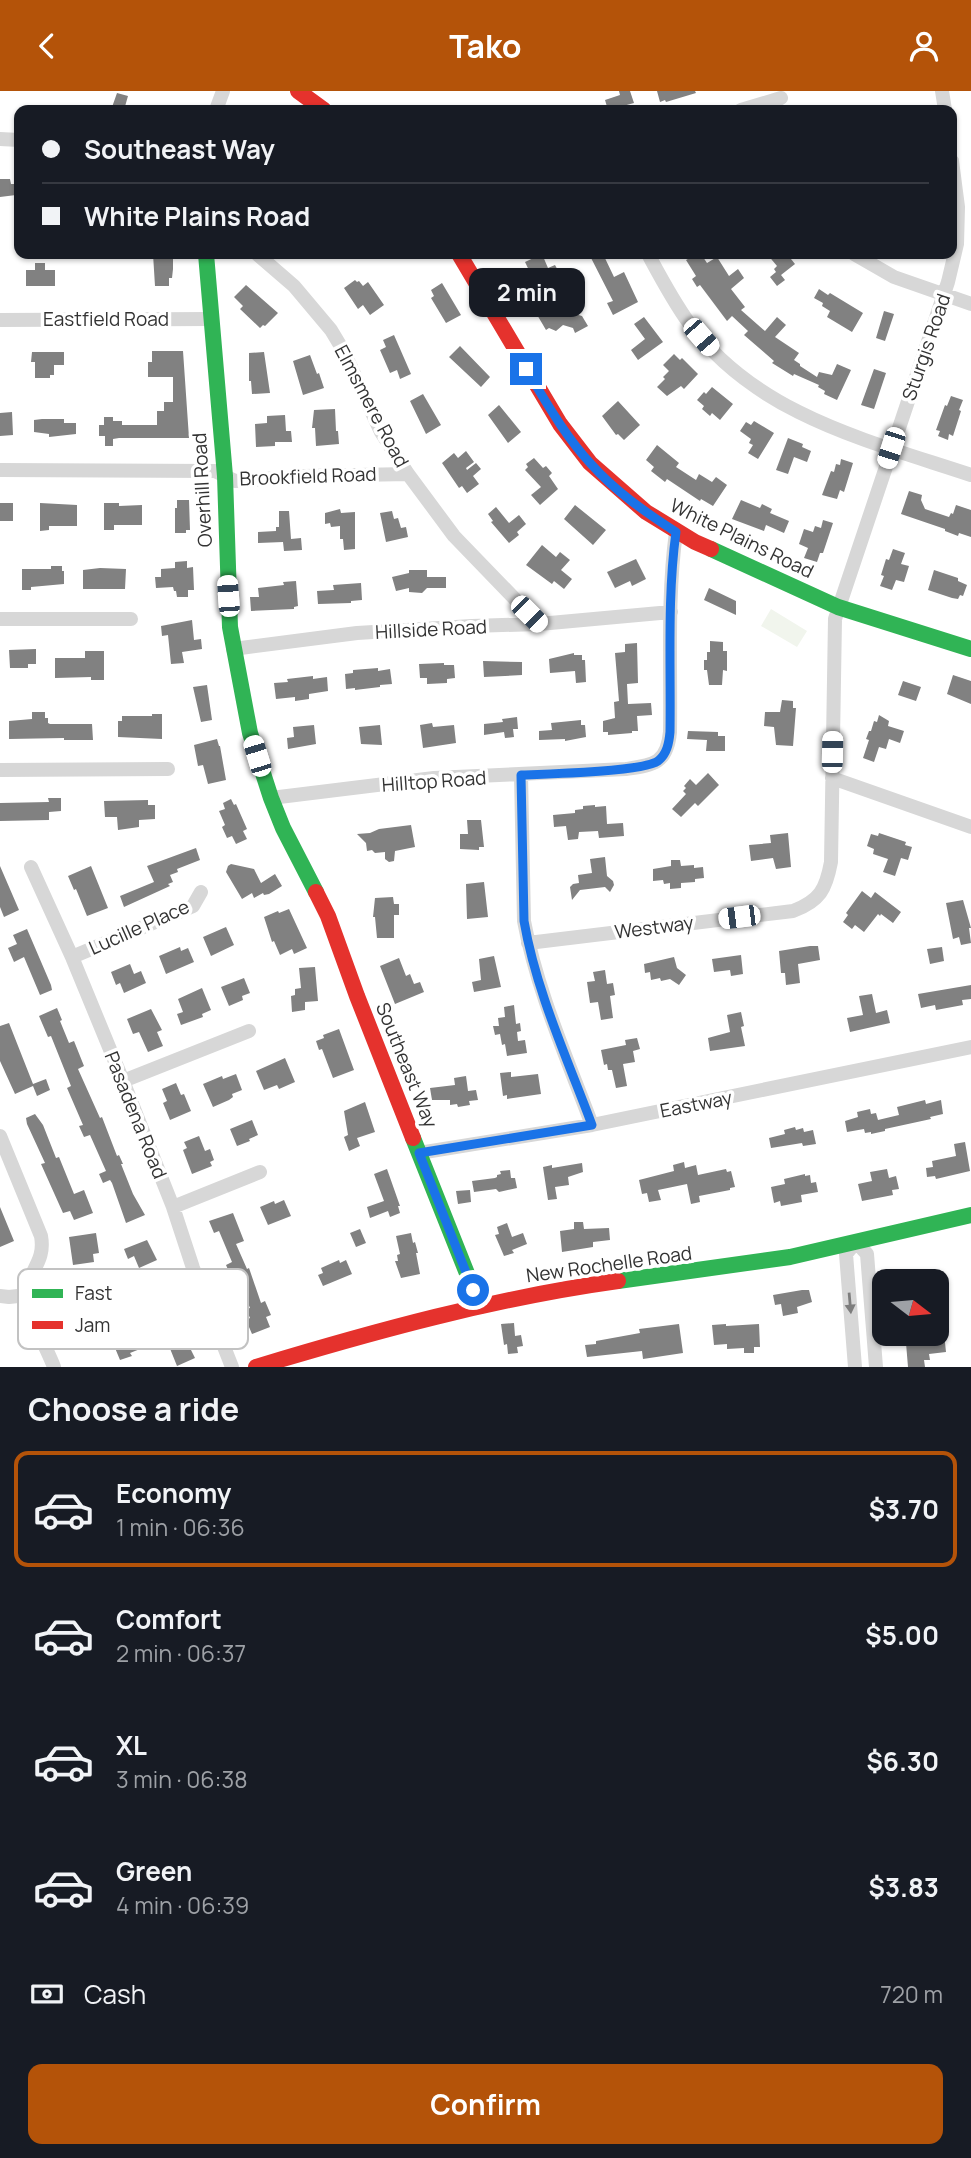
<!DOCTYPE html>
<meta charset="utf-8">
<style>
body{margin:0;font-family:Manrope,sans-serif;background:#20242c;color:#f1f3f6;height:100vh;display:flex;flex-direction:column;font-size:26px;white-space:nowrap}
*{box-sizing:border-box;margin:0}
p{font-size:23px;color:#9ea1a6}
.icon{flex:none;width:38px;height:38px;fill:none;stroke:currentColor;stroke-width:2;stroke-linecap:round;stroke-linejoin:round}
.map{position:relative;height:1276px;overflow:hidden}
.side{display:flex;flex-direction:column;background:#171b24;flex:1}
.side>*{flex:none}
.guide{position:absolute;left:14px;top:14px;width:943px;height:154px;border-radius:14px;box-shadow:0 2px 5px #0004;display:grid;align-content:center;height:154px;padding:0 28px;background:#171b24}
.needle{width:46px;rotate:106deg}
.tools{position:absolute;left:872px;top:1178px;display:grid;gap:14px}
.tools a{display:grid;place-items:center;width:77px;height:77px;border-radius:14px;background:#171b24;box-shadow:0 2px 5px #0004;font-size:35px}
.end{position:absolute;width:32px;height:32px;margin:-16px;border:9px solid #1a73e8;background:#fff;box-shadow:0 0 0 4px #fff}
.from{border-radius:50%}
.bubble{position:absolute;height:49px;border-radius:14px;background:#171b24;box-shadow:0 2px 5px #0004;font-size:23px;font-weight:700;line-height:49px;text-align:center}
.car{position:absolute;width:21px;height:42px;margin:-21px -10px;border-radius:9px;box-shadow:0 0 5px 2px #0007;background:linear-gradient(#fff 24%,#345 0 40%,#fff 0 76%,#345 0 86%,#fff 0)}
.guide b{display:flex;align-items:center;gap:24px;height:66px;font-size:26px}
.guide b+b{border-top:2px solid #363941}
.guide i{width:18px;height:18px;background:#f1f3f6}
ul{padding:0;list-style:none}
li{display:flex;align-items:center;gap:21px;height:116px;margin:0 14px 10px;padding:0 14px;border:4px solid transparent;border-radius:14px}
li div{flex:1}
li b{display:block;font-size:26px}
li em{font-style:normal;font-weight:700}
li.active{border-color:#b45309}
li>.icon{width:63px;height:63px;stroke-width:1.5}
h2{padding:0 28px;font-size:32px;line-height:84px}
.pay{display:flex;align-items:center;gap:18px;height:77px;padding:0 28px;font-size:26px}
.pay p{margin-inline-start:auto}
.primary-button{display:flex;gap:14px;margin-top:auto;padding:14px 28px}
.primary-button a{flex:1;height:80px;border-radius:14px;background:#b45309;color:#fff;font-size:28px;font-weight:700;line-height:80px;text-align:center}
header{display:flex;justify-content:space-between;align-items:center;height:91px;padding:0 28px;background:#b45309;color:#fff;font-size:32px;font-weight:700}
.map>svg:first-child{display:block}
</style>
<header><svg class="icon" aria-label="back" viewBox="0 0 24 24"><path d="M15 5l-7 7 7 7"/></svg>Tako<svg class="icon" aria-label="person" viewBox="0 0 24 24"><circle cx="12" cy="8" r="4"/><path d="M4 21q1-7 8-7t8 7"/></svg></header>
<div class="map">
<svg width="971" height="1276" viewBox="0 0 971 1276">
<rect width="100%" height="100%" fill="#fff"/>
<path fill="#f1f5ed" d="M771 518 807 540 797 556 761 535Z"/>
<path fill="#818181" d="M619 0H630L634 12 623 15 624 19H608L605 9 620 4Z
M657 0H695L696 2 666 11 665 9 660 11Z
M117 2 128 5 124 19H111Z
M0 88H10L11 93H16V104L0 106Z
M153 163H173V178L172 187H169V195H155Z
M542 163 548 177 555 174 561 185 537 196 525 171Z
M589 163H603L614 186 624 181 638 211 613 224 607 212 613 210Z
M697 163H701L707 172 717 166 729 185 738 178 744 187 731 198 745 216 741 219 765 240 777 226 786 234 775 246 799 262 794 269 800 273V275L817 286 819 281 832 284 837 273 851 279 837 309 824 303 825 300 818 296 819 294 794 283 793 285 772 272 774 270 744 244 748 240 732 225 727 230 700 194 697 196 692 188 696 185 686 169Z
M767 163H787L795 173 781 184 785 189 777 195 770 186 776 181 774 178 777 175Z
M35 172H45V179H55V195H26V179H35Z
M355 189 357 191 359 190 363 195 368 191 384 214 370 224 363 214 358 218 344 197Z
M442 192 461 224 446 232 431 207 434 205 431 199Z
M246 194 278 222 265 235 263 234 260 237 240 218 243 215 234 206Z
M819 198 828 204 830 202 863 222 852 241 827 226 830 220 822 215 823 212 814 207Z
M553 212 573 217 572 222 582 225 588 235 575 242 573 237 563 234 556 240 549 237 546 239 536 222Z
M884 220 894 223 885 250 876 247Z
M644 226 663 251 638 269 631 259 645 248 634 233Z
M394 244 411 283 400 288 397 279 390 282 380 259 386 256 383 249Z
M460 255 490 286 481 296 449 266Z
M152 260H183L189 347H119L113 348V355H105V345H99V334H104V326H113V330H122V334H157V320H164V311H173V286H148V271H152Z
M32 261H64V274H54V284H50V287H35V271H31Z
M264 261 270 302 252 303 251 290H249V262Z
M674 263 680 269 682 267 698 283 684 298 681 295 667 305 657 296 665 288 663 286 669 280 663 274Z
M310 264 317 283 319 282 324 297 303 304 293 270Z
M874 278 886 282 874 318 861 314Z
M712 296 733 313 720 329 712 322 710 325 702 318 704 315 697 309 704 301 706 303Z
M423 303 441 334 426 343 410 310Z
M951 305 963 309 959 319 961 320 953 345 949 343 948 349 938 345 940 340 936 339 945 314 947 315Z
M618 310 640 334 624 349 618 343 616 344 602 325Z
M499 314 521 341 508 352 488 324Z
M335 318 336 340H338L339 353 316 355 315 337H312L314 319Z
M12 321 13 344 0 345V322Z
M285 324 286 340H291L292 351H275V355L256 356 255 333 267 332V325Z
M42 328H64V332H76V343L49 346V343L34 341V329Z
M754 330 774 342 758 368 748 362 753 354 749 352 751 348 740 340 746 331 751 334Z
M788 347 803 353 802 356 811 360 807 371 794 366 788 383 776 379Z
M657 354 679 372 676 376 696 389 699 383 712 391 716 386 727 394 713 415 701 408 700 410 667 388 665 391 651 380 654 376 646 369Z
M466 360 474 371 466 377 467 379 476 372 481 378 473 385 479 393 467 402 462 395 459 397 442 372 454 362 458 367Z
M534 367 543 377 546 375 552 382 549 385 558 398 540 414 531 404 541 396 525 379 528 376 526 373Z
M841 368 853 372 844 401 840 399 837 408 822 404 831 380 834 381 836 373 840 374Z
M909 400 922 404 921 409 925 418 949 426 951 422 953 423 956 414 971 419V446L959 442 958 445 945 440V438L901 423Z
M177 409H189L190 439H186V442H175V417H177Z
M741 409 760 417 762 413 772 418 770 422 789 430 784 442 766 434 764 440 732 428Z
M0 412H13V430H0Z
M40 412 77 414V435H49V439L40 440Z
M104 412H119V415L142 414V434H114V439H104Z
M575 414 606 439 593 454 564 428Z
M496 416 509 432 519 424 526 433 517 441 519 444 509 452 491 431 493 430 488 423Z
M340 418 341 422 355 421V458L344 459 343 448H340V435L331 436 330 432 325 433V422Z
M279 420H289L291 448 301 447 302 459 284 460 283 451 258 452V441L276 440V436H279Z
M392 420 394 428 398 427 401 437 406 436 408 446 386 451 380 422Z
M823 429 833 432 823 462H820L817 471 804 467 808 457 799 453 804 438 813 441 815 435 821 437Z
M542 454 556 466 560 461 570 469 561 479 572 488 564 498 554 490 552 493 526 474Z
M893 458 905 462 901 473 909 475 904 491 896 489 892 499 880 495 884 485 881 484 886 468 889 469Z
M636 468 646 488 632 495 630 490 615 497 607 481Z
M187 470V477L193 476 194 499H188V506H177L176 500H174L173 496 156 497 155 486H161V478L175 477V471Z
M51 475H62V480H64V493L31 496V499H22V478H51Z
M100 477 126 478 125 498H83V479Z
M409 479H427V486H446V497H427L422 502 409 501V497L396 500 392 486 409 482Z
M934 479 958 487V490L967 494 963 505 960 504 958 508 952 507 928 499Z
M296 490 298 515 294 516V518L251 520 250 506H259L258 497 284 494 283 491Z
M361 492 362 509 351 510V512L318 513 317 500 334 499 333 494Z
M709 497 736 510V524L704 509Z
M192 529 194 549 201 548 202 558 182 561 184 572 171 573 168 544 162 545 161 535Z
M710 550 723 551V560H727V580L723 579 722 594H709L707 579H704V569H707V561H710Z
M637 552 638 592 627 593 628 613 651 612 652 624 637 625 638 640H632V642L608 644V641H603V630L615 627 614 611 619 610 615 562 625 561V553Z
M36 558V573H28V577H10L9 559Z
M85 560H104V589H91V586L55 587V567H85Z
M574 562V564H582V569H585L586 591 576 592 575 580 550 582 549 568Z
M483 570 522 571V584L484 586Z
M444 572V574H454L455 587 447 588V592L427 593V587H420L419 573Z
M378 577V580L390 578 392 593 380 594V596L355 599V597L346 598 345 583 353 582V579Z
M953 584 971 590V613L947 603Z
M313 585V588L327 586 328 600 309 603V608L295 610V606L276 608 274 592 288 591 287 588Z
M903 590 921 596 916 610 898 604Z
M207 594 212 629 201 631 193 596Z
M782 609 793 610V617H796L793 655 776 654 774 636 764 635 765 621H780Z
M32 621H45V627H48V632L50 633H92L93 649H64V647L9 648V630L32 628Z
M152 623H162V648L118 646V630H122V625H152Z
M879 624 889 630 888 635 904 640 900 652 889 648 886 658 879 656 874 671 863 667 869 649 866 648 869 640H871L874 630 877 631Z
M517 626 518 638H513L514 646 505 647 504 641 484 644V633L503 631 502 628Z
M581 629V634H585L586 646 565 650V648L539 649V640L552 639 551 632Z
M432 632 433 636 454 634 456 652 423 657 420 634Z
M314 634 316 653 288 658 287 647 294 646 293 636Z
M380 634 382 654 361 653 359 636Z
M688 640 718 641V645H725V660H706L707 649 687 648Z
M217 648 219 655H220L226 689 208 693 203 674 198 675 194 654Z
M708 682 719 694 698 715 695 712 681 726 672 718 686 703 683 700 686 697 684 695 690 688 696 694Z
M48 707H61V720L49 721V729L0 730V712L49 711Z
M231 708 234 714 236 713 247 738 243 740 247 748 236 753 232 745 227 747 222 736 225 734 219 720 225 718 223 712Z
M148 709V714H155V728L139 729V736L118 739 117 726H105L104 710Z
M595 714V716L606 715 607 733 623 732 624 745 599 747 598 740 579 741 578 748 568 749 566 735 554 736 553 724 575 722V719L583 718V715Z
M467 729H481L484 756H479V759L460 758V743H468Z
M411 734 415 756 395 760 394 770 389 771 385 768V761L375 762 372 759 367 760 366 752 357 743 370 742 379 738Z
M788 742 791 776 776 778 773 767 751 770 749 754 771 752 770 744Z
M879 742 906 751 905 754 912 756 908 769 901 767 895 785 883 781 888 768 873 763 874 758 867 755 871 743 878 745Z
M196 757 200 769 177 778 178 781 170 784 173 791 168 793 170 795 124 816 120 805 154 791 147 775Z
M605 766 607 785 613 790 614 794 610 801 605 796 580 799 572 809 570 796 573 793 579 792 578 784 592 782 590 768Z
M671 769H680L681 775 694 774V777L703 776 704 787 695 788V791L681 792V797L670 798V792L664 793 663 789 653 790V778L671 775Z
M231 773 254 778 261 792 275 783 282 795 269 803 264 804 263 802 254 807 252 802 242 808 226 781 228 775Z
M0 775 19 819 4 826 0 816Z
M91 775 108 817 87 825 76 798 74 799 68 785Z
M484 791 488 826 467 828 466 793Z
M862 800 871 807 875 801 901 821 893 832 881 823 880 825 878 823 864 841 855 834 852 838 843 831 848 824 846 822Z
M393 806 394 813H399V824H394V847H377L375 826H373L375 807Z
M963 809 971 837H969L971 852 961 854 959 846 953 848 946 812Z
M289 818 307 857 294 863 292 858 280 864 274 850 272 851 264 826 278 820 279 822Z
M226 836 234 854 211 865 203 846Z
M27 838 51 894 52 899 40 904 24 866 14 871 8 857 17 853 13 844Z
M810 855H818L820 869 798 873 800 892 786 894 785 882H781L779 860Z
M180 856 181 860 188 857 194 871 166 883 159 865Z
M942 856 944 870 930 873 927 858Z
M741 864 743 883 731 885 730 879 714 881 712 868Z
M494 865 501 896 474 901 472 891 481 889 479 868Z
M674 866 677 877 686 884 679 894 670 888 661 890 660 887 651 889 650 881 645 882 644 873Z
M399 867 406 885 410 883 414 893 420 891 424 901 395 913 380 875Z
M130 873 134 883 141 880 146 892 124 902 120 892 116 894 111 881Z
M315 876 318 910 305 911V919L292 921 291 905 295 904V898L301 897 299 877Z
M605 879 607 893 613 892 615 904 610 905 613 927 601 929 598 911 590 912 587 891 595 890 593 881Z
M244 887 250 902 242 905 243 909 229 915 221 896Z
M971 894V908L962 909 963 914 936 919 935 914 921 917 918 903Z
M202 897 211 919 202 923 203 926 181 934 177 923 183 921 178 908Z
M872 903 876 922 887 919 890 932 850 941 847 927 863 924 859 905Z
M514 914 516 933 520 932 521 940 517 941 518 950 525 949 527 962 507 965 505 953 502 954 500 943 495 944 493 935H499L498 927 505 926 504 916Z
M57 917 62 929 60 930 69 952 74 950 84 975 78 978 100 1027 102 1026 117 1065 119 1064 123 1073H121L133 1103 145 1124 126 1132 112 1092 110 1089 103 1092 99 1083 106 1080 90 1044 84 1046 79 1035 83 1034 67 997 71 995 51 945 48 946 39 925Z
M151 918 162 939 157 941 163 955 148 961 139 941 133 943 127 928Z
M741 921 744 935 741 936 745 955 710 960 708 947 730 941 727 924Z
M9 932 33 993 46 988 50 999 37 1005 33 995 15 1003 0 970V935Z
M339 938 354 979 333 987 322 958 319 959 316 950 324 947 323 944Z
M637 947 640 958 633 960 635 971 623 973 627 995 616 997 612 979H608L607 973 604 974 601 959 626 954 625 949Z
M285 967 295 991 279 998 277 994 264 999 256 980Z
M511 981V986L538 983 541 1003 507 1008V1004L503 1005 500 982Z
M236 983 242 999 232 1003 233 1006 229 1009 213 1016 203 993 222 985 223 988Z
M466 985 468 1000 476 999 478 1009 469 1010 470 1014 458 1016 457 1013 450 1014V1009H432L430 997 455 994 454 987Z
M176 992 181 1004 184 1003 191 1020 170 1029 163 1012 167 1010 162 998Z
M925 1009 926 1013 941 1009 943 1023 930 1026 931 1028 885 1038V1040L871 1043V1041L865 1042 864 1038 847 1041 845 1030 858 1026 857 1021 870 1018 871 1023 876 1022 878 1029 899 1024 897 1016Z
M365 1011 375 1041 357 1047 360 1055 349 1060 344 1046 348 1044 344 1020Z
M35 1023 43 1034 56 1067 59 1066 74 1103 84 1099 93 1122 74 1129 70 1120 63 1122 41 1073 45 1072 27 1033 26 1027Z
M252 1029 258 1044 249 1048 250 1050 237 1055 230 1038Z
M795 1036 796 1039 803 1037 804 1041 813 1039 816 1053 803 1055 802 1052 771 1057 769 1047 785 1043 784 1039Z
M199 1045 205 1060 210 1058 214 1069 210 1071 212 1075 192 1083 183 1059 187 1057 184 1051Z
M965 1051 970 1080 936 1088 935 1085 927 1086 926 1077 933 1076 932 1070 956 1065 954 1053Z
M684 1071 685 1077 696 1074 698 1084 726 1078 727 1081 731 1080 735 1096 730 1097V1099L699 1105 700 1111 691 1113 687 1093 658 1099 661 1109 649 1111 647 1102 642 1103 639 1089 674 1080 673 1074Z
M582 1072 583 1081 568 1086 569 1094 555 1096 557 1108 548 1109 543 1076 552 1074V1077Z
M387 1078 400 1115H398L400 1122 390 1126 388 1120 370 1127 367 1116 384 1110 374 1083Z
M887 1078 889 1087 896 1085 899 1098 892 1099 893 1104 862 1110 858 1093 872 1090 870 1081Z
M510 1079 511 1087H515L517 1097 499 1101 496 1098 474 1101 472 1090 495 1087 497 1086V1084L501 1083 500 1080Z
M805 1083V1085L810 1084 811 1092 816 1091 818 1101 801 1104 802 1111 781 1115 780 1110 774 1112 771 1096 785 1093 784 1088Z
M470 1099 471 1111 458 1113 456 1100Z
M284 1109 291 1125 268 1134 260 1116 274 1110 275 1113Z
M0 1116 14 1150 0 1156Z
M233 1122 244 1150 236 1153 247 1178 249 1177 261 1212 265 1210 271 1224 266 1226 270 1236 252 1243 246 1229 250 1227 246 1218 250 1217 243 1200 238 1202 226 1174 232 1171 219 1140 214 1142 209 1130Z
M574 1131H583L584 1138 609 1137 610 1149 593 1151V1156L562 1161 560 1140 574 1138Z
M507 1132 512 1146 523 1142 527 1153 512 1159 514 1162 504 1165 495 1144 499 1143 497 1136Z
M360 1138 366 1152 356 1156 350 1142Z
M96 1142 99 1162 93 1163 94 1171 73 1174 69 1146Z
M411 1142 413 1152 415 1151 418 1162H416L420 1183 401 1187 395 1170H398L397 1164 400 1163 396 1145Z
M147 1149 157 1169 139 1177 134 1165 128 1168 124 1158Z
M339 1169 340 1172 346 1169 352 1183 323 1195 318 1184 323 1182 321 1177Z
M802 1199H809L812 1211 797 1216 798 1222 783 1225 781 1213 775 1214 773 1204Z
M133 1229 139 1243 144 1240 150 1254 130 1262 132 1265 120 1269 108 1240Z
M514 1232 515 1245 521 1244 523 1255 517 1256 518 1262 508 1263 507 1253 504 1254 501 1233Z
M679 1233 683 1262 643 1268 642 1260 587 1266 585 1254 596 1253V1250L640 1242 639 1238Z
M726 1233V1235L759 1233 760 1256H754V1262H744V1257L727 1258V1253L714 1254 712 1234Z
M933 1242H944L946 1261 929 1263 930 1269H924L925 1276H908L906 1252H908V1245Z
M183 1243 195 1267 177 1275 167 1250Z"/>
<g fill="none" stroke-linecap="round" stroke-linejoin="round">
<path stroke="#d7d7d7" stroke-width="14" d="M942 0 945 19
M216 19 223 0
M741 19 781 7
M0 48 19 49
M257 163 294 195 331 239 343 259 381 341 408 383 454 445 539 533
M648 163C661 187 673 210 689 232 756 324 869 350 971 384
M854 163 894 186 971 213
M0 229 211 228
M0 379 215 380 235 390 305 385 408 383
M0 528H131
M233 558 357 542 472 535 539 533 671 521
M0 679 168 678
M521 684 524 830C537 900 567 967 592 1034
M832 687 971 736
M271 707 434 687 626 678C653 674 667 673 670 641 671 575 667 507 676 441
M31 776 72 866 123 990 173 1116 193 1177 232 1276
M528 852 793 820C820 810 826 798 831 771L835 528 948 191 957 153 958 116 952 70
M72 866 193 815 201 801
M123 990 249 940
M0 1045 41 1145C46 1172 27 1180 27 1203 28 1225 46 1255 54 1276
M419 1062 592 1034 971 956
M173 1116 260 1081
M0 1205 9 1206 27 1204
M855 1276 846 1163 856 1151 867 1163 876 1276"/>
<path stroke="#30b455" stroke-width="16" d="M206 163 225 385 230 536 250 642 271 707 283 737 316 801
M711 458 838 516 971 558
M413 1047 480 1215
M618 1190 790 1166 971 1124"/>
<path stroke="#e5322d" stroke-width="16" d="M298 0 324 19
M459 163 560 333 590 372 646 421 695 451 711 458
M316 801 328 825 357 905 413 1047
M256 1276C375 1240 495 1207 618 1190"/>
</g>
<defs><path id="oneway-solid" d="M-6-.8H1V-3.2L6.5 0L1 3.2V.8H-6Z" transform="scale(1.75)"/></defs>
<use fill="#7d7d7d" href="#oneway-solid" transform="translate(850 1212) rotate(85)"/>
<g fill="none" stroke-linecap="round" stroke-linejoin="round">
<path stroke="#1a73e8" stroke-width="9" d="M473 1199 419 1062 592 1034C567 967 536 900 524 830L521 684C546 683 642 681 658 670 667 663 669 652 670 641 671 575 667 507 676 441 645 421 615 400 591 373 565 345 546 311 526 278"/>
</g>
<g text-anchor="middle" stroke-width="7" stroke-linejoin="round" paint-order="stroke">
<g font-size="19" fill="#333" stroke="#fff">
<text x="106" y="235">Eastfield Road</text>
<text transform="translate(926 256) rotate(-71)" y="7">Sturgis Road</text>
<text transform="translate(372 315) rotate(62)" y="7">Elmsmere Road</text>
<text transform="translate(308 385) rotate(-2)" y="7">Brookfield Road</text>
<text transform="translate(202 399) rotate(-93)" y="7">Overhill Road</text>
<text transform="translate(742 447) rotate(26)" y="7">White Plains Road</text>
<text transform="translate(431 538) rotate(-3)" y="7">Hillside Road</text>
<text transform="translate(434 690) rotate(-4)" y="7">Hilltop Road</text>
<text transform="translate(139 836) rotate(-24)" y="7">Lucille Place</text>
<text transform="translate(654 836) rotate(-7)" y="7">Westway</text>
<text transform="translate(407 974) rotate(68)" y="7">Southeast Way</text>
<text transform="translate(696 1013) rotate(-11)" y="7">Eastway</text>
<text transform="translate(136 1024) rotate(68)" y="7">Pasadena Road</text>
<text transform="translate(609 1173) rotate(-8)" y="7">New Rochelle Road</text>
</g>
</g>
<rect x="18" y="1178" width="230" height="80" rx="10" fill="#fff" stroke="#c2c2c2" stroke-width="2"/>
<rect x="32" y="1198" width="31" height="9" fill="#30b455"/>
<rect x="32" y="1230" width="31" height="8" fill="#e5322d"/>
<g font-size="19" fill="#333">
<text x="75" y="1209">Fast</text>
<text x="75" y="1241">Jam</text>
</g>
</svg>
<div class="tools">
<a><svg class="needle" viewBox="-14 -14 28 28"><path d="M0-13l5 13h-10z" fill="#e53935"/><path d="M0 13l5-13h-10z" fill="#9ea1a6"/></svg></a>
</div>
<i class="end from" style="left:473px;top:1199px"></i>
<i class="end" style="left:526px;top:278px"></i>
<div class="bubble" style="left:469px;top:177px;width:116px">2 min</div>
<i class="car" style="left:701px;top:246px;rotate:139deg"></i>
<i class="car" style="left:891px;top:357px;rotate:198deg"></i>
<i class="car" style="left:228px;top:505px;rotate:356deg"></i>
<i class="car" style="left:529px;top:523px;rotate:135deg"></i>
<i class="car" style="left:832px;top:661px;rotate:1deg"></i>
<i class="car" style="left:257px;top:665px;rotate:343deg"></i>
<i class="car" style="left:739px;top:826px;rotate:263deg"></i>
<div class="guide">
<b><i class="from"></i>Southeast Way</b>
<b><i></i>White Plains Road</b>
</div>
</div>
<section class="side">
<h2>Choose a ride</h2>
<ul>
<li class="active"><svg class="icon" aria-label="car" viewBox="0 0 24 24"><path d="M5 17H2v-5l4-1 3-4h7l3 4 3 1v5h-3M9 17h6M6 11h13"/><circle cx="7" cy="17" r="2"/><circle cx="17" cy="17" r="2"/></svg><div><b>Economy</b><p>1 min · 06:36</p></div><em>$3.70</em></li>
<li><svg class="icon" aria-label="car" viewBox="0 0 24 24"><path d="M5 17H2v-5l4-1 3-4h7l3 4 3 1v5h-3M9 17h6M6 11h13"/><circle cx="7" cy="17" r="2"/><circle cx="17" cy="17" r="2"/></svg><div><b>Comfort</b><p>2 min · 06:37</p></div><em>$5.00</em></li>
<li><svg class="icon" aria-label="car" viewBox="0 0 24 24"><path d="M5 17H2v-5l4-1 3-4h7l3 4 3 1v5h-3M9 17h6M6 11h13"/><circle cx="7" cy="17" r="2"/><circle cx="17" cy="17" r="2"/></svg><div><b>XL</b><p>3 min · 06:38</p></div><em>$6.30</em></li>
<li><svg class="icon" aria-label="car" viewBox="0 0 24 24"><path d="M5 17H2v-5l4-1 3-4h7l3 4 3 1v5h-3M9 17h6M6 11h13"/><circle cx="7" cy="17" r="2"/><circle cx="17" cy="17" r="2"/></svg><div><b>Green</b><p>4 min · 06:39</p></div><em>$3.83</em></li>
</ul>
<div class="pay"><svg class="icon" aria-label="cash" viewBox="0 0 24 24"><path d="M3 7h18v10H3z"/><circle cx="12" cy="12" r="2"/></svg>Cash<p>720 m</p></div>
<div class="primary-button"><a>Confirm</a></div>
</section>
